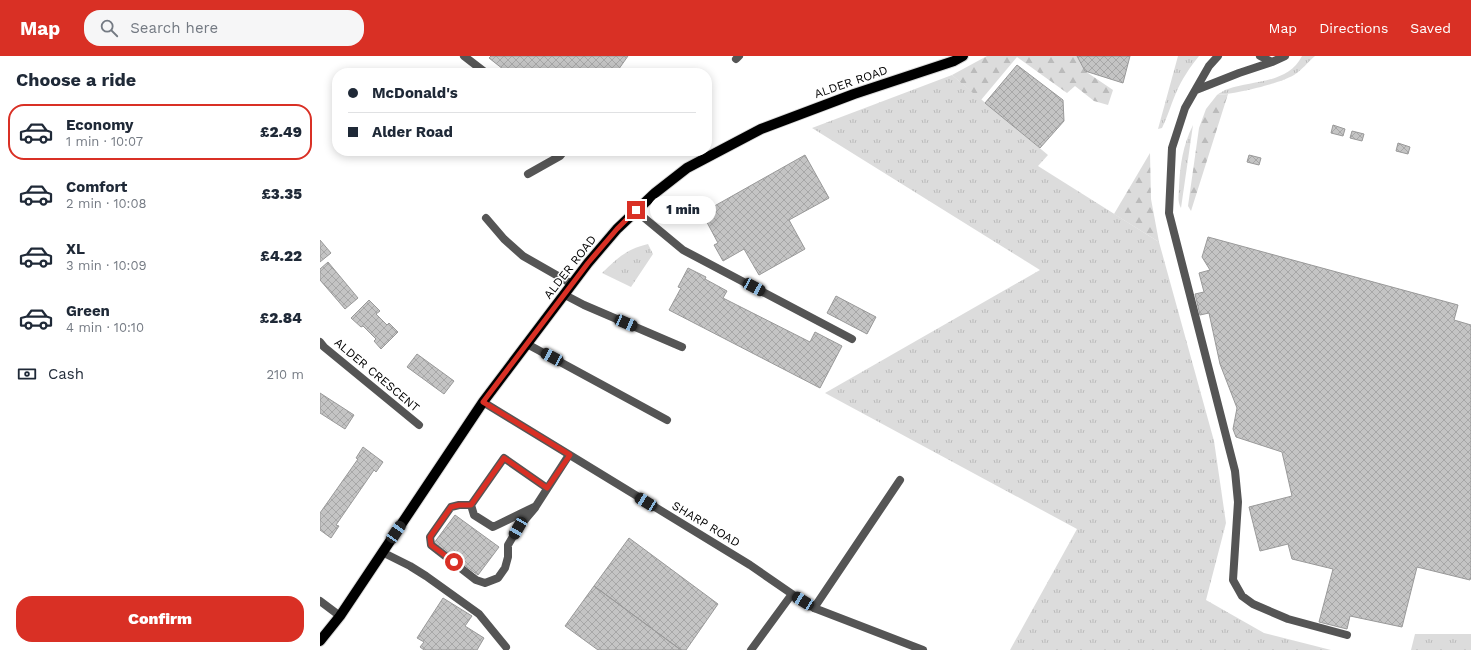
<!DOCTYPE html>
<meta charset="utf-8">
<style>
body{margin:0;font-family:"Work Sans",sans-serif;background:#f6f6f7;color:#1f2937;height:100vh;display:flex;flex-direction:column;font-size:15px;white-space:nowrap}
*{box-sizing:border-box;margin:0}
p{font-size:13px;color:#747a83}
.icon{flex:none;width:22px;height:22px;fill:none;stroke:currentColor;stroke-width:2;stroke-linecap:round;stroke-linejoin:round}
.map{position:relative;flex:1;overflow:hidden}
.side{display:flex;flex-direction:column;background:#fff;width:320px}
.side>*{flex:none}
.hud{position:absolute;left:12px;top:12px;width:380px;height:88px;border-radius:16px;box-shadow:0 2px 10px #0003;display:grid;align-content:center;height:88px;padding:0 16px;background:#fff}
.end{position:absolute;width:18px;height:18px;margin:-9px;border:5px solid #d93025;background:#fff;box-shadow:0 0 0 2px #fff}
.from{border-radius:50%}
.bubble{position:absolute;height:28px;border-radius:14px;background:#fff;box-shadow:0 2px 10px #0003;font-size:13px;font-weight:800;line-height:28px;text-align:center}
.car{position:absolute;width:12px;height:24px;margin:-12px -6px;border-radius:5px;box-shadow:0 0 3px 1px #0007;background:linear-gradient(#222 24%,#8ab4d8 0 40%,#222 0 76%,#8ab4d8 0 86%,#222 0)}
.hud b{display:flex;align-items:center;gap:14px;height:38px;font-size:15px}
.hud b+b{border-top:1px solid #e0e1e3}
.hud i{width:10px;height:10px;background:#1f2937}
ul{padding:0;list-style:none}
li{display:flex;align-items:center;gap:12px;height:56px;margin:0 8px 6px;padding:0 8px;border:2px solid transparent;border-radius:16px}
li div{flex:1}
li b{display:block;font-size:15px}
li em{font-style:normal;font-weight:800}
li.current{border-color:#d93025}
li>.icon{width:36px;height:36px;stroke-width:1.5}
h2{padding:0 16px;font-size:18px;line-height:48px}
.pay{display:flex;align-items:center;gap:10px;height:44px;padding:0 16px;font-size:15px}
.pay p{margin-inline-start:auto}
.action{display:flex;gap:8px;margin-top:auto;padding:8px 16px}
.action a{flex:1;height:46px;border-radius:16px;background:#d93025;color:#fff;font-size:16px;font-weight:800;line-height:46px;text-align:center}
header{display:flex;align-items:center;gap:24px;box-sizing:border-box;height:56px;padding:0 20px;background:#d93025;color:#fff}
header strong{font-size:19px}
nav{display:flex;gap:22px;margin-inline-start:auto;font-size:14px}
.search{width:280px;height:36px;background:#f6f6f7;display:flex;align-items:center;gap:10px;box-sizing:border-box;padding:0 14px;border-radius:16px;color:#747a83;font-size:15px}
main{display:flex;flex:1;min-height:0}
.map>svg:first-child{display:block}
</style>
<header>
<strong>Map</strong>
<div class="search"><svg class="icon" aria-label="search" viewBox="0 0 24 24"><circle cx="10" cy="10" r="6"/><path d="M15 15l6 6"/></svg>Search here</div>
<nav><a>Map</a><a>Directions</a><a>Saved</a></nav>
</header>
<main>
<section class="side">
<h2>Choose a ride</h2>
<ul>
<li class="current"><svg class="icon" aria-label="car" viewBox="0 0 24 24"><path d="M5 17H2v-5l4-1 3-4h7l3 4 3 1v5h-3M9 17h6M6 11h13"/><circle cx="7" cy="17" r="2"/><circle cx="17" cy="17" r="2"/></svg><div><b>Economy</b><p>1 min · 10:07</p></div><em>£2.49</em></li>
<li><svg class="icon" aria-label="car" viewBox="0 0 24 24"><path d="M5 17H2v-5l4-1 3-4h7l3 4 3 1v5h-3M9 17h6M6 11h13"/><circle cx="7" cy="17" r="2"/><circle cx="17" cy="17" r="2"/></svg><div><b>Comfort</b><p>2 min · 10:08</p></div><em>£3.35</em></li>
<li><svg class="icon" aria-label="car" viewBox="0 0 24 24"><path d="M5 17H2v-5l4-1 3-4h7l3 4 3 1v5h-3M9 17h6M6 11h13"/><circle cx="7" cy="17" r="2"/><circle cx="17" cy="17" r="2"/></svg><div><b>XL</b><p>3 min · 10:09</p></div><em>£4.22</em></li>
<li><svg class="icon" aria-label="car" viewBox="0 0 24 24"><path d="M5 17H2v-5l4-1 3-4h7l3 4 3 1v5h-3M9 17h6M6 11h13"/><circle cx="7" cy="17" r="2"/><circle cx="17" cy="17" r="2"/></svg><div><b>Green</b><p>4 min · 10:10</p></div><em>£2.84</em></li>
</ul>
<div class="pay"><svg class="icon" aria-label="cash" viewBox="0 0 24 24"><path d="M3 7h18v10H3z"/><circle cx="12" cy="12" r="2"/></svg>Cash<p>210 m</p></div>
<div class="action"><a>Confirm</a></div>
</section>
<div class="map">
<svg width="1151" height="594" viewBox="0 0 1151 594">
<defs>
<pattern id="grass-tufts" width="24" height="20" patternUnits="userSpaceOnUse"><rect width="24" height="20" fill="#dcdcdc"/><path d="M3 7l-1-3M5 7V3M7 7l1-3M15 17l-1-3M17 17v-4M19 17l1-3" fill="none" stroke="#bbb"/></pattern>
<pattern id="forest-firs" width="22" height="20" patternUnits="userSpaceOnUse"><rect width="22" height="20" fill="#dcdcdc"/><path d="M5 1l3.5 6h-7zM16 11l3.5 6h-7z" fill="#bbb"/></pattern>
<pattern id="building-cross-hatch" width="8" height="8" patternUnits="userSpaceOnUse"><rect width="8" height="8" fill="#c4c4c4"/><path d="M0 0l8 8M0 8l8-8" fill="none" stroke="#a7a7a7"/></pattern>
</defs>
<rect width="100%" height="100%" fill="#fff"/>
<path fill="url(#grass-tufts)" d="M858 0H879C870 11 862 23 856 37 851 48 848 60 842 72L838 73Z
M982 0H995C988 6 982 14 974 19 959 28 915 38 897 39 900 37 904 34 908 33 933 24 968 28 982 0Z
M632 19 728 99 718 110 839 186 894 385 906 467 886 544 944 577 1011 594H690L757 473 505 337 720 214 492 72Z
M873 69 861 152C857 145 859 138 859 131 860 109 863 89 873 69Z
M328 188 333 198 311 231 282 217C299 201 305 194 328 188Z
M1095 578H1151V594H1091Z"/>
<path fill="url(#forest-firs)" d="M667 0H757L765 15 793 34 788 49 774 45 755 30 747 37 697 1 661 44 632 19Z
M908 38 871 155 868 150 879 72 886 53 897 39Z
M830 97 831 143 839 186 794 158Z"/>
<path fill="url(#building-cross-hatch)" stroke="#999" d="M171 0H308L296 17H188L169 2Z
M757 0H810L803 27 765 15Z
M697 9 743 44 744 65 720 92 665 47Z
M1013 69 1025 73 1023 80 1011 77Z
M1032 75 1044 78 1042 85 1030 82Z
M1078 87 1090 91 1088 98 1076 95Z
M485 99 509 142 469 164 485 193 439 219 424 193 403 205 394 189 398 187 382 157Z
M929 99 941 102 939 109 927 106Z
M888 181 1138 249 1134 264 1151 269V521L1150 524 1097 511 1082 571 1030 560 1027 573 999 566 1013 513 972 503 968 488 940 495 929 451 972 440 962 396 916 381 913 373 917 352 900 308 889 257 880 259 875 238 884 236 879 217 890 214 882 201Z
M0 184 11 197 0 206Z
M8 206 38 242 25 253 0 224V213Z
M368 212 386 221 385 223 407 235 403 242 490 286 495 276 522 290 500 332 349 254 361 232 358 231Z
M516 240 556 261 547 278 507 257Z
M49 244 60 255 56 258 67 269 69 267 78 276 61 293 54 285 56 283 43 270 41 271 31 262Z
M97 298 134 325 124 338 87 311Z
M0 337 34 359 25 373 0 357Z
M43 391 63 406 56 416 54 414 16 469 19 470 11 482 0 474V457L38 403 36 402Z
M135 459 179 491 158 519 114 487Z
M309 482 398 548 366 594H361L274 530Z
M274 530 361 594H278L245 570Z
M123 542 152 560 145 570 164 582 157 594H104L100 591 104 586 97 582Z"/>
<g fill="none" stroke-linecap="round" stroke-linejoin="round">
<g stroke="#dbdbdb" stroke-width="12">
<path id="primary" d="M0 585 20 560 163 346 268 207 297 173 335 137 367 112 441 73 534 38 634 5 643 0"/>
</g>
<path stroke="#555" stroke-width="8" d="M144 0 166 17
M898 0 889 10 865 52 852 92 849 157 915 415 918 446 913 524 922 540 933 548 968 563 1027 579
M940 0 952 6 965 0
M876 34 919 17 952 6
M208 118 240 100 244 95
M166 162 184 183 203 200 252 228
M245 239 264 249 362 291
M207 288 347 364
M227 432 184 402 151 449 154 459 173 471 216 450 249 399
M151 449H139L131 451 110 481 111 489 156 524 165 527 178 522 185 512 188 501V489L198 472 215 452
M62 496 90 510 106 520 159 558 186 591
M494 552 580 424"/>
<path stroke="#555" stroke-width="8" d="M416 3 419 0
M316 155 363 194 532 283
M0 286 4 291 99 369
M163 346 430 509 472 538 494 552 603 594
M0 545 20 560
M431 594 472 538"/>
<use href="#primary" stroke="#000" stroke-width="10"/>
</g>
<g fill="none" stroke-linecap="round" stroke-linejoin="round">
<path stroke="#d93025" stroke-width="5" d="M134 506 111 489 110 481 131 451 139 449H151L184 402 227 432 250 399 163 346 268 207 297 173 316 154"/>
</g>
<g text-anchor="middle" stroke-width="3" stroke-linejoin="round" paint-order="stroke">
<g font-size="12" fill="#000" stroke="#fff">
<text transform="translate(531 26) rotate(-19)" y="4">ALDER ROAD</text>
<text transform="translate(250 211) rotate(-52)" y="4">ALDER ROAD</text>
<text transform="translate(57 319) rotate(40)" y="4">ALDER CRESCENT</text>
<text transform="translate(386 468) rotate(31)" y="4">SHARP ROAD</text>
</g>
</g>
</svg>
<i class="end from" style="left:134px;top:506px"></i>
<i class="end" style="left:316px;top:154px"></i>
<div class="bubble" style="left:330px;top:140px;width:66px">1 min</div>
<i class="car" style="left:434px;top:231px;rotate:118deg"></i>
<i class="car" style="left:306px;top:267px;rotate:113deg"></i>
<i class="car" style="left:232px;top:301px;rotate:298deg"></i>
<i class="car" style="left:326px;top:446px;rotate:301deg"></i>
<i class="car" style="left:198px;top:472px;rotate:210deg"></i>
<i class="car" style="left:76px;top:476px;rotate:34deg"></i>
<i class="car" style="left:483px;top:545px;rotate:302deg"></i>
<div class="hud">
<b><i class="from"></i>McDonald's</b>
<b><i></i>Alder Road</b>
</div>
</div>
</main>
